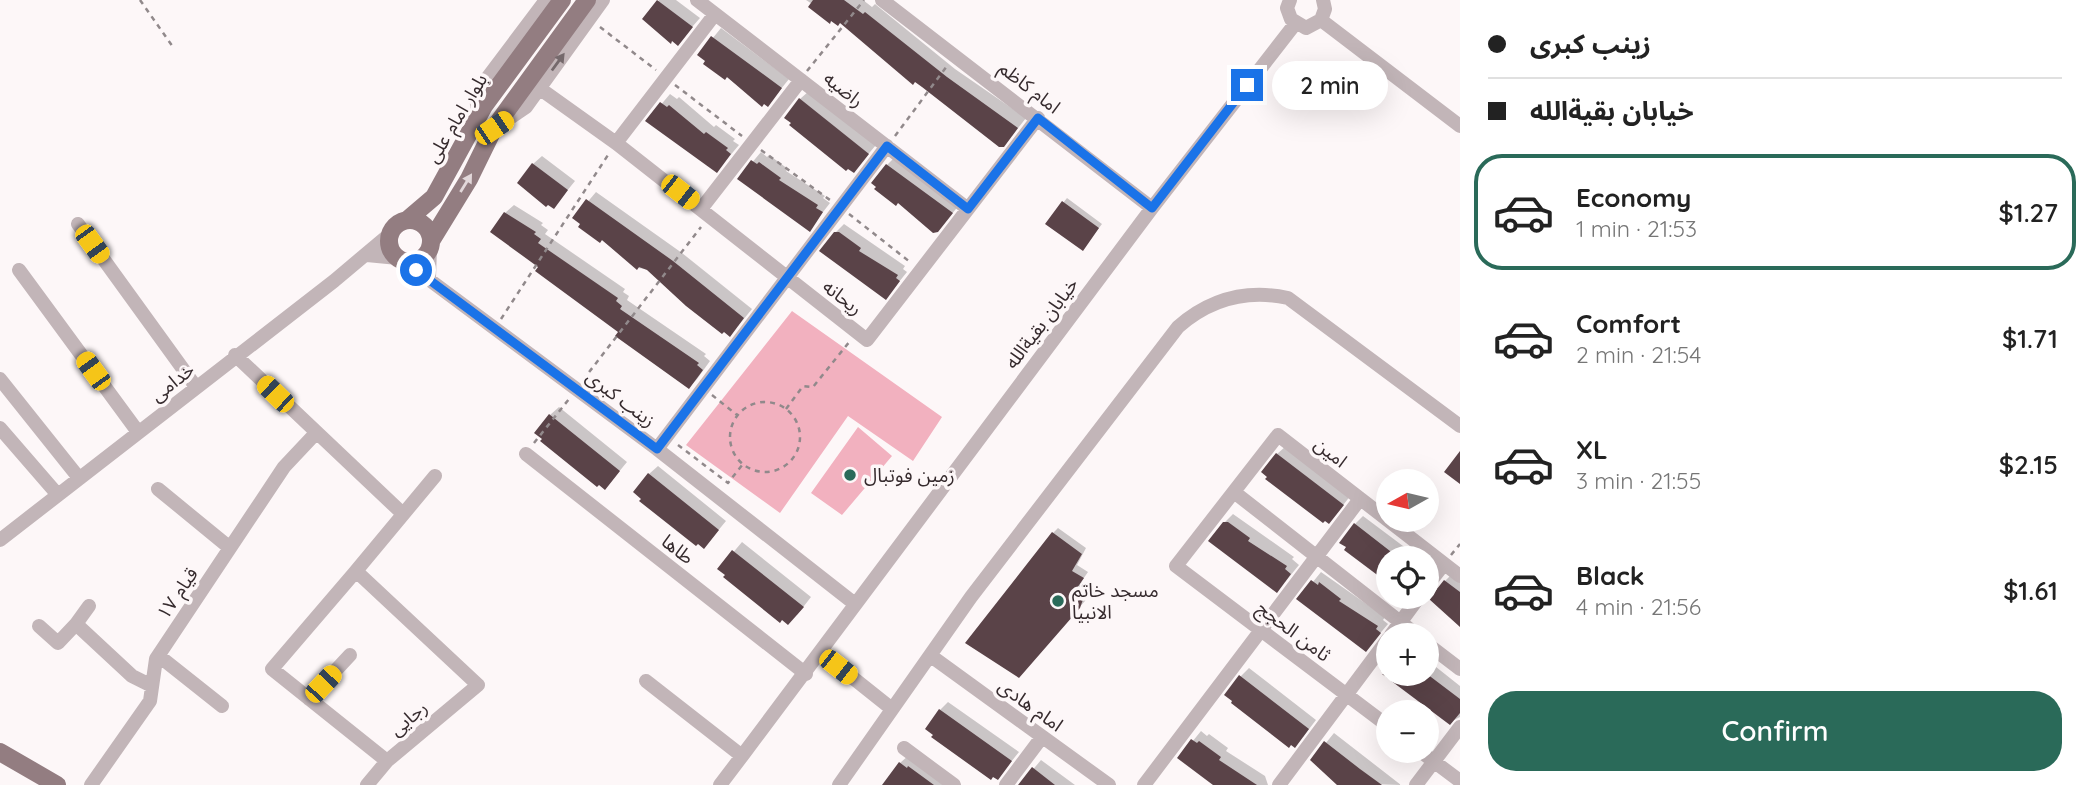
<!DOCTYPE html>
<meta charset="utf-8">
<style>
body{margin:0;font-family:Quicksand,"Noto Sans Arabic",sans-serif;background:#f2f2f2;color:#222;height:100vh;display:flex;flex-direction:column;font-size:26px;white-space:nowrap}
*{box-sizing:border-box;margin:0}
p{font-size:23px;color:#767676}
.icon{flex:none;width:38px;height:38px;fill:none;stroke:currentColor;stroke-width:2;stroke-linecap:round;stroke-linejoin:round}
.map{position:relative;flex:1;overflow:hidden}
.sheet{display:flex;flex-direction:column;background:#fff;width:630px}
.sheet>*{flex:none}
.banner{display:grid;align-content:center;height:154px;padding:0 28px;background:#fff}
.needle{width:46px;rotate:262deg}
.tools{position:absolute;left:1376px;top:469px;display:grid;gap:14px}
.tools a{display:grid;place-items:center;width:63px;height:63px;border-radius:50%;background:#fff;box-shadow:0 7px 28px #0002;font-size:35px}
.end{position:absolute;width:32px;height:32px;margin:-16px;border:9px solid #1a73e8;background:#fff;box-shadow:0 0 0 4px #fff}
.from{border-radius:50%}
.bubble{position:absolute;height:49px;border-radius:24px;background:#fff;box-shadow:0 7px 28px #0002;font-size:23px;font-weight:600;line-height:49px;text-align:center}
.car{position:absolute;width:21px;height:42px;margin:-21px -10px;border-radius:9px;box-shadow:0 0 5px 2px #0007;background:linear-gradient(#f5c518 24%,#345 0 40%,#f5c518 0 76%,#345 0 86%,#f5c518 0)}
.banner b{display:flex;align-items:center;gap:24px;height:66px;font-size:26px}
.banner b+b{border-top:2px solid #e0e0e0}
.banner i{width:18px;height:18px;background:#222}
ul{padding:0;list-style:none}
li{display:flex;align-items:center;gap:21px;height:116px;margin:0 14px 10px;padding:0 14px;border:4px solid transparent;border-radius:28px}
li div{flex:1}
li b{display:block;font-size:26px}
li em{font-style:normal;font-weight:600}
li.on{border-color:#2a6a59}
li>.icon{width:63px;height:63px;stroke-width:1.5}
.cta{display:flex;gap:14px;margin-top:auto;padding:14px 28px}
.cta a{flex:1;height:80px;border-radius:28px;background:#2a6a59;color:#fff;font-size:28px;font-weight:600;line-height:80px;text-align:center}
main{display:flex;flex:1;min-height:0}
.map>svg:first-child{display:block}
</style>
<main>
<div class="map">
<svg width="1460" height="785" viewBox="0 0 1460 785">
<rect width="100%" height="100%" fill="#fdf7f8"/>
<path fill="#f2b1bf" d="M792 311 942 417 913 461 848 416 780 513 686 445Z
M858 427 892 456 842 515 811 493Z"/>
<path fill="#0003" d="M659 0H676L700 18 678 43 645 19Z
M806 0H863L872 7 875 4 955 69 1026 118 1012 136Z
M721 28 789 79 768 105 764 102 762 105 699 55Z
M809 91 876 145 854 171 794 123 800 99Z
M670 94 677 99 679 97 714 127 716 125 735 139 733 141 739 145 717 171 648 120Z
M761 152 767 157 769 155 788 169 786 171 825 196 823 198 830 203 809 230 739 178Z
M542 156 575 181 554 207 533 164Z
M895 157 960 204 946 221 887 165Z
M596 192 682 253 752 309 738 326 648 269 637 268 574 218Z
M1067 198 1102 224 1086 245 1047 223Z
M514 205 543 223 541 225 548 230 545 234 625 289 623 292 629 296 627 300 706 354 704 356 710 361 697 379 689 387 540 266 505 213Z
M844 224 905 266 903 269 907 272 886 298 835 233Z
M559 407 627 462 613 479 550 415Z
M1286 446 1351 495 1337 513 1277 454Z
M658 466 726 521 712 538 649 474Z
M1233 514 1294 557 1292 559 1299 565 1285 582 1224 523Z
M1363 516 1419 558H1388L1355 524Z
M1058 528 1086 548 1077 565 1088 572 1081 582 1090 586 1085 601 1024 670 1053 533Z
M742 542 811 597 797 615 720 568Z
M1321 572 1385 617 1383 620 1388 624 1366 650 1299 599Z
M1453 573 1460 578V620L1445 581Z
M1426 659 1460 686V717L1450 722 1380 670 1388 660V674H1426Z
M1249 668 1316 720 1303 737 1240 677Z
M948 702 1019 752 998 778 935 735 940 710Z
M1201 731 1207 736 1209 734 1228 748 1226 751 1265 776 1268 785H1215L1179 758Z
M1334 733 1401 785 1337 783 1312 760Z
M909 755 949 785H892L900 763Z
M1041 760 1075 785H1020Z"/>
<path fill="#5a4348" d="M657 0 693 27 678 46 672 41 671 44 642 19Z
M813 0H844L863 14 865 12 947 77 1018 128 1004 147H999L922 87 915 82 913 85 840 23 838 26 831 21 830 24 808 7Z
M711 36 782 88 768 107 764 104 762 107 727 77 725 80 703 64 705 61 697 55Z
M799 98 869 154 854 173 848 169 846 171 789 125 791 123 784 118Z
M660 102 667 107 669 105 704 134 706 132 728 148 726 150 731 154 717 173 645 121Z
M751 160 757 164 759 162 781 178 779 180 818 205 816 208 823 212 810 232 737 179Z
M532 163 568 190 554 209 548 205 546 207 517 183Z
M886 164 953 213 938 232 933 233 898 203 896 206 874 189 876 187 871 183Z
M586 199 673 261 744 318 730 337 724 332 722 334 686 306 647 270 639 267 637 270 602 240 600 243 578 227 580 224 572 218Z
M1062 201 1099 228 1083 251 1045 224Z
M504 212 536 232 534 234 541 239 538 243 618 298 616 301 622 306 620 309 699 363 697 365 703 370 689 389 615 336 618 332 535 271 538 267 490 232Z
M834 232H839L861 248 859 251 898 275 896 278 900 281 886 300 819 251Z
M549 414 620 471 605 490 599 485 597 487 540 441 542 439 534 433Z
M1460 451V484L1444 472Z
M1276 453 1344 505 1329 524 1325 521 1323 523 1265 479 1267 477 1261 472Z
M648 473 719 530 704 549 698 544 696 546 639 501 641 499 633 492Z
M1223 522H1228L1250 538 1248 541 1287 566 1285 569 1291 574 1277 593 1208 541Z
M1354 523 1399 558H1388V583L1344 550 1346 547 1339 543Z
M1052 532 1082 554 1072 571 1084 578 1077 588 1086 591 1080 608 1019 678 965 643Z
M732 550 804 607 788 625 782 620 780 623 723 577 725 575 717 569Z
M1311 580 1318 585 1319 582 1341 599 1339 601 1378 626 1376 629 1381 633 1366 652 1296 599Z
M1444 580 1460 592V627L1429 599Z
M1382 674H1427L1460 699V713L1450 725Z
M1239 675 1309 729 1295 748 1291 745 1289 748 1231 703 1232 701 1224 695Z
M939 709 1012 761 998 780 993 777 991 780 931 737 933 735 925 729Z
M1191 739 1197 743 1199 741 1221 757 1219 760 1257 785H1213L1177 758Z
M1324 741 1360 769 1382 785H1337L1310 760Z
M899 762 907 768 908 766 934 785H882Z
M1032 767 1055 785H1018Z"/>
<g fill="none" stroke-linecap="round" stroke-linejoin="round">
<path stroke="#91898b" stroke-width="2.5" stroke-dasharray="5 5" stroke-linecap="butt" d="M140 0 173 47
M600 27 656 70
M807 71 864 0
M675 85 742 136
M895 136 947 66
M761 150 830 200
M849 214 910 262
M501 319 608 155
M583 380 701 227
M712 395 737 415
M730 437a35 35 0 1 1 70 0a35 35 0 1 1-70 0Z
M786 409 803 386 813 387 850 341
M534 443 569 399
M678 445 728 483 743 464
M1451 555 1460 544"/>
<path stroke="#c2b5b8" stroke-width="14" d="M697 0 968 209
M882 0 1152 208
M1290 0 1287 8 1291 19 1306 28 1321 20 1325 9 1323 0
M1321 20 1460 126
M539 88 616 143 867 340 1038 118
M478 117 476 93 546 0
M501 124 526 107 603 0
M616 143 715 14
M701 209 801 80
M78 224 196 387
M367 255 398 258
M404 261 657 449 855 604
M19 270 138 432
M429 278 430 247
M235 355 402 513
M0 379 79 478
M0 428 58 495
M657 449 887 146
M526 454 806 674
M158 489 230 548
M1234 492 1417 635
M0 540 334 281 391 233
M356 571 272 669 387 761
M1426 587 1444 564
M76 624 89 606
M39 626 58 643 76 624 132 676 152 686
M1391 635 1419 597
M1426 643 1460 669
M824 650 828 658 892 709
M159 656 222 706
M931 656 1109 785
M646 681 742 756 1152 208 1295 24
M309 699 350 655
M1388 726 1176 566 1278 435 1460 576
M904 748 954 785
M1420 751 1460 781
M91 785 150 701 156 659 284 467 316 433
M367 785 387 761 478 685 356 571 435 476
M720 785 742 756
M839 785 971 597 1178 327C1210 299 1246 289 1288 298L1460 426
M1006 785 1042 737
M1144 785 1360 499
M1279 785 1388 639
M1416 785 1460 727"/>
<path stroke="#937d81" stroke-width="18" d="M407 220 434 197 484 106 562 0
M389 241a21 21 0 1 1 42 0a21 21 0 1 1-42 0Z
M431 241 469 179 494 128 587 0
M0 752 57 785"/>
</g>
<defs><path id="oneway-solid" d="M-6-.8H1V-3.2L6.5 0L1 3.2V.8H-6Z" transform="scale(1.75)"/></defs>
<use fill="#75696c" href="#oneway-solid" transform="translate(558 62) rotate(-54)"/>
<use fill="#e2d8da" href="#oneway-solid" transform="translate(466 183) rotate(-58)"/>
<g fill="none" stroke-linecap="round" stroke-linejoin="round">
<path stroke="#1a73e8" stroke-width="9" d="M416 270 657 449 887 146 968 209 1038 118 1152 208 1247 85"/>
</g>
<g fill="#2a6a59" stroke="#fdf7f8" stroke-width="2.5">
<circle cx="850" cy="475" r="7"/>
<circle cx="1058" cy="601" r="7"/>
</g>
<g text-anchor="middle" stroke-width="7" stroke-linejoin="round" paint-order="stroke">
<g font-size="19" fill="#362b2e" stroke="#fdf7f8">
<text transform="translate(1030 87) rotate(38)" y="7">امام کاظم</text>
<text transform="translate(844 89) rotate(38)" y="7">راضیه</text>
<text transform="translate(456 118) rotate(-59)" y="7">بلوار امام علی</text>
<text transform="translate(843 297) rotate(38)" y="7">ریحانه</text>
<text transform="translate(1041 323) rotate(-53)" y="7">خیابان بقیةالله</text>
<text transform="translate(172 382) rotate(-38)" y="7">خدامی</text>
<text transform="translate(621 398) rotate(37)" y="7">زینب کبری</text>
<text transform="translate(1331 452) rotate(38)" y="7">امین</text>
<text transform="translate(678 549) rotate(38)" y="7">طاها</text>
<text transform="translate(177 593) rotate(-56)" y="7">قیام ۱۷</text>
<text transform="translate(1294 631) rotate(37)" y="7">ثامن الحجج</text>
<text transform="translate(1031 705) rotate(36)" y="7">امام هادی</text>
<text transform="translate(408 718) rotate(-40)" y="7">رجایی</text>
</g>
<g font-size="19" fill="#362b2e" stroke="#fdf7f8" text-anchor="start">
<text x="864" y="482">زمین فوتبال</text>
<text x="1072" y="597">مسجد خاتم<tspan x="1072" dy="22">الانبیا</tspan></text>
</g>
</g>
</svg>
<div class="tools">
<a><svg class="needle" viewBox="-14 -14 28 28"><path d="M0-13l5 13h-10z" fill="#e53935"/><path d="M0 13l5-13h-10z" fill="#767676"/></svg></a>
<a><svg class="icon" aria-label="locate" viewBox="0 0 24 24"><circle cx="12" cy="12" r="6"/><path d="M12 2v4M12 18v4M2 12h4M18 12h4"/></svg></a>
<a>+</a>
<a>−</a>
</div>
<i class="end from" style="left:416px;top:270px"></i>
<i class="end" style="left:1247px;top:85px"></i>
<div class="bubble" style="left:1272px;top:61px;width:116px">2 min</div>
<i class="car" style="left:494px;top:128px;rotate:56deg"></i>
<i class="car" style="left:680px;top:192px;rotate:128deg"></i>
<i class="car" style="left:92px;top:244px;rotate:144deg"></i>
<i class="car" style="left:93px;top:371px;rotate:324deg"></i>
<i class="car" style="left:275px;top:394px;rotate:314deg"></i>
<i class="car" style="left:838px;top:667px;rotate:128deg"></i>
<i class="car" style="left:323px;top:684px;rotate:43deg"></i>
</div>
<section class="sheet">
<div class="banner">
<b><i class="from"></i>زینب کبری</b>
<b><i></i>خیابان بقیةالله</b>
</div>
<ul>
<li class="on"><svg class="icon" aria-label="car" viewBox="0 0 24 24"><path d="M5 17H2v-5l4-1 3-4h7l3 4 3 1v5h-3M9 17h6M6 11h13"/><circle cx="7" cy="17" r="2"/><circle cx="17" cy="17" r="2"/></svg><div><b>Economy</b><p>1 min · 21:53</p></div><em>$1.27</em></li>
<li><svg class="icon" aria-label="car" viewBox="0 0 24 24"><path d="M5 17H2v-5l4-1 3-4h7l3 4 3 1v5h-3M9 17h6M6 11h13"/><circle cx="7" cy="17" r="2"/><circle cx="17" cy="17" r="2"/></svg><div><b>Comfort</b><p>2 min · 21:54</p></div><em>$1.71</em></li>
<li><svg class="icon" aria-label="car" viewBox="0 0 24 24"><path d="M5 17H2v-5l4-1 3-4h7l3 4 3 1v5h-3M9 17h6M6 11h13"/><circle cx="7" cy="17" r="2"/><circle cx="17" cy="17" r="2"/></svg><div><b>XL</b><p>3 min · 21:55</p></div><em>$2.15</em></li>
<li><svg class="icon" aria-label="car" viewBox="0 0 24 24"><path d="M5 17H2v-5l4-1 3-4h7l3 4 3 1v5h-3M9 17h6M6 11h13"/><circle cx="7" cy="17" r="2"/><circle cx="17" cy="17" r="2"/></svg><div><b>Black</b><p>4 min · 21:56</p></div><em>$1.61</em></li>
</ul>
<div class="cta"><a>Confirm</a></div>
</section>
</main>
